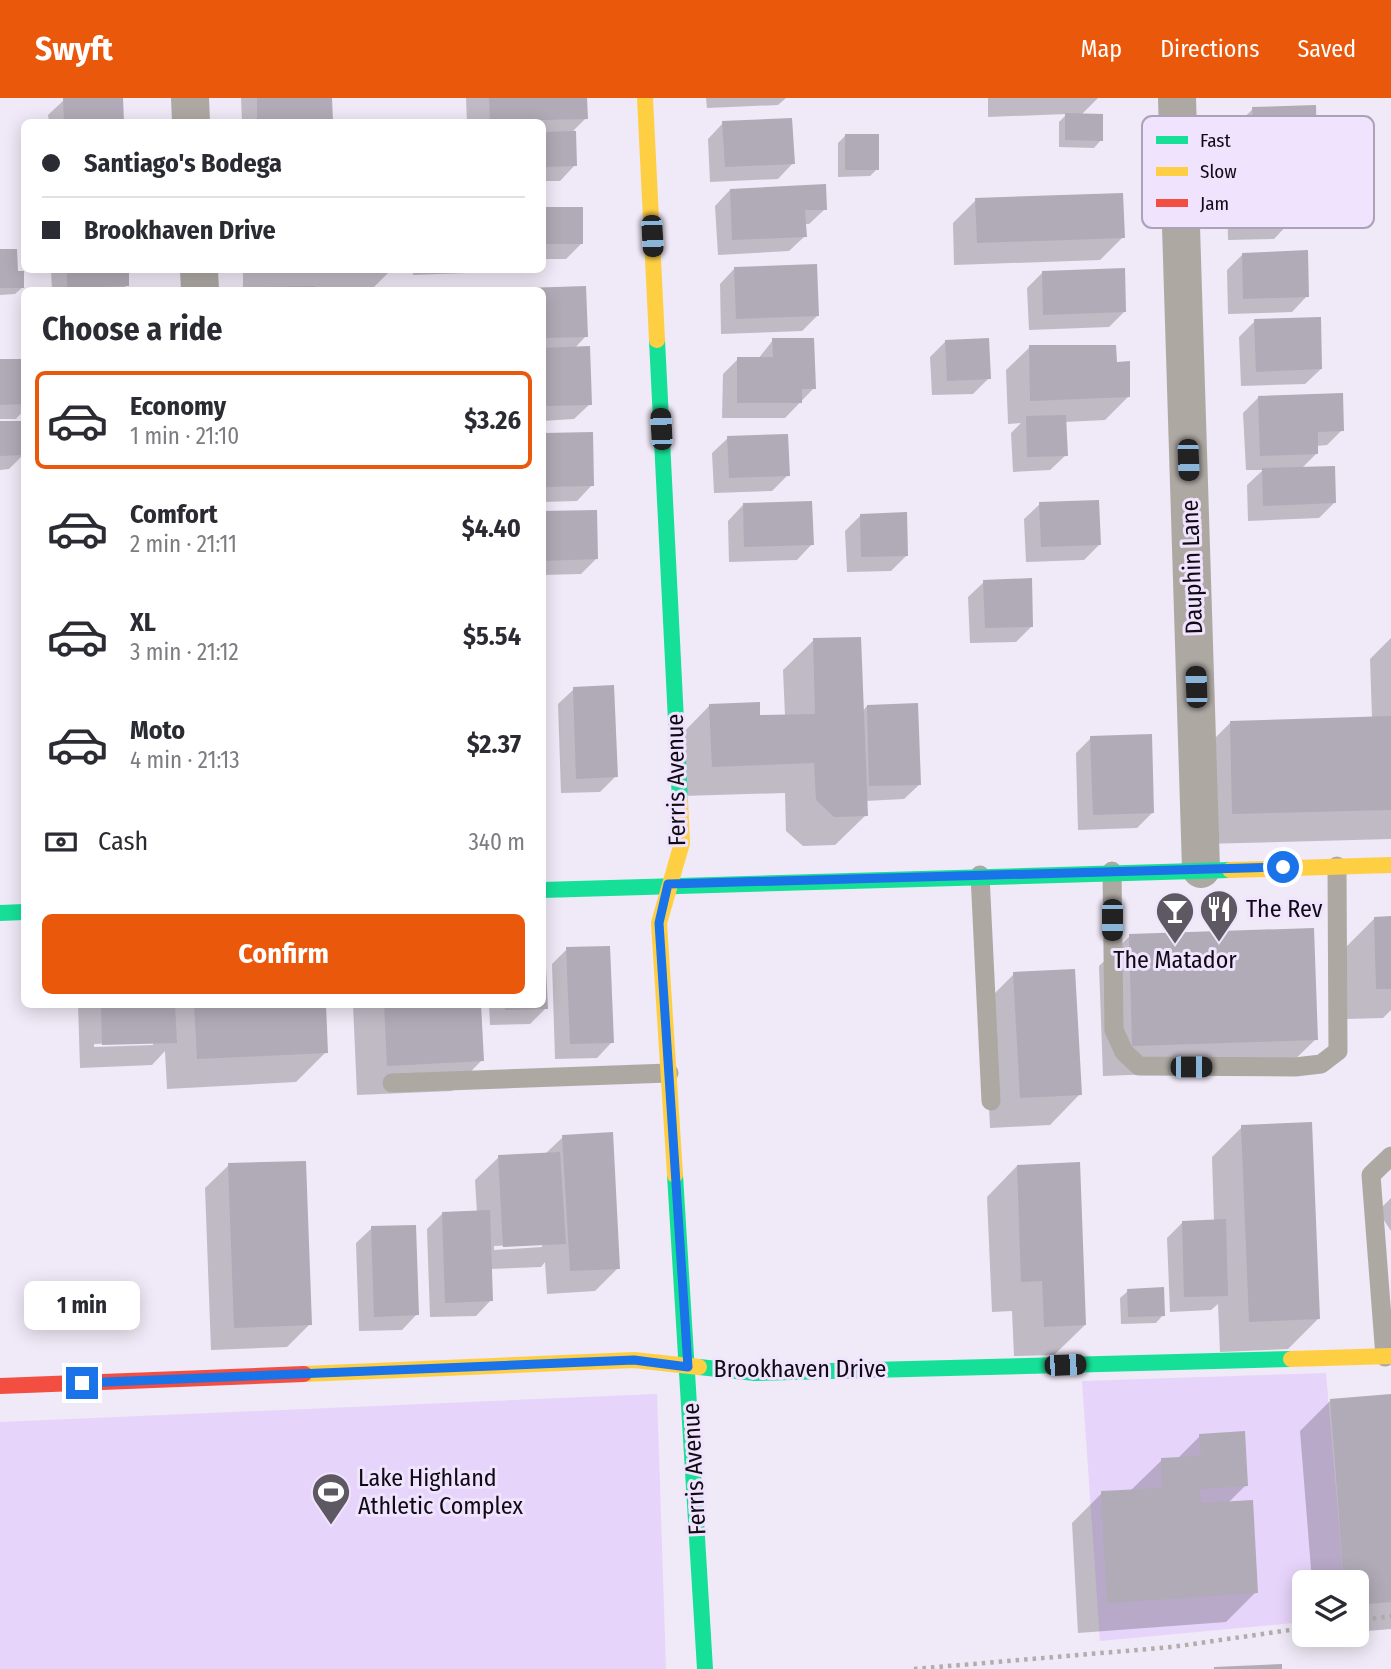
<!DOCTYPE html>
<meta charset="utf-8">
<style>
body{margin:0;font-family:"Fira Sans Condensed",sans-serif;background:#f2f2f3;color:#2b2b33;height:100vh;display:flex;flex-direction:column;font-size:26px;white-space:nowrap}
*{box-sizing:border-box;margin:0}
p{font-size:23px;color:#7c7c81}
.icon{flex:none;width:38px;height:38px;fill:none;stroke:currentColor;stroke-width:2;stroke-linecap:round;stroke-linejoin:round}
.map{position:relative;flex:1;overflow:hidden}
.sheet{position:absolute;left:21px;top:189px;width:525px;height:721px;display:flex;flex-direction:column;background:#fff;border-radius:10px;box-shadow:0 4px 18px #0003}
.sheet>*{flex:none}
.hud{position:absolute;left:21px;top:21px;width:525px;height:154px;border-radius:10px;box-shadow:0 4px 18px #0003;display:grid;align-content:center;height:154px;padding:0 21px;background:#fff}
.buttons{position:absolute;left:1292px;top:1472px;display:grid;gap:14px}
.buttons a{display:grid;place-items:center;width:77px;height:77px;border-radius:10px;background:#fff;box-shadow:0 4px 18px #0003;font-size:35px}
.end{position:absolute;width:32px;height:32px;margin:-16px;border:9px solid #1a73e8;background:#fff;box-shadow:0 0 0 4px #fff}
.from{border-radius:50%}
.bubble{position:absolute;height:49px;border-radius:10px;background:#fff;box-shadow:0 4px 18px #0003;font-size:23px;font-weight:700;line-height:49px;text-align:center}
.car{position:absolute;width:21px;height:42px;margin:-21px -10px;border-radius:9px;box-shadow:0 0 5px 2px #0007;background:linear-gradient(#222 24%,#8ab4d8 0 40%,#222 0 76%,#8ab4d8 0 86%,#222 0)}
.hud b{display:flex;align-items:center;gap:24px;height:66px;font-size:26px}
.hud b+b{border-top:2px solid #e1e1e2}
.hud i{width:18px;height:18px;background:#2b2b33}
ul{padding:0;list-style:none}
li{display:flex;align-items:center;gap:21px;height:98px;margin:0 14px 10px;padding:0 7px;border:4px solid transparent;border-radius:10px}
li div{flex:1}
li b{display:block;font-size:26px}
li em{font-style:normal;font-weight:700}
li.on{border-color:#ea580c}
li>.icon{width:63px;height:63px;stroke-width:1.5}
h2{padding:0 21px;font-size:32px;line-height:84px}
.pay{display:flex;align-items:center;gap:18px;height:77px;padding:0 21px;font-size:26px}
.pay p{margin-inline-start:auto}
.button{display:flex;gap:14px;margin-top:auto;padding:14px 21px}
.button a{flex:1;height:80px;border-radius:10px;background:#ea580c;color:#fff;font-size:28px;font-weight:700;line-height:80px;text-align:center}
header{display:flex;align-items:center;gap:42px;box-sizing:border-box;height:98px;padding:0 35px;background:#ea580c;color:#fff}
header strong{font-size:33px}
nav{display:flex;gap:38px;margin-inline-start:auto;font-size:24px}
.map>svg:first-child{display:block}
</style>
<header>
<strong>Swyft</strong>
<nav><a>Map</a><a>Directions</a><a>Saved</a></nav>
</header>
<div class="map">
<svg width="1391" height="1571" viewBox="0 0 1391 1571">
<rect width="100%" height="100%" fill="#f0e9f7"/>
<path fill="#e7d4fa" d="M1326 1275 1344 1484H1304V1524L1100 1543 1082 1283Z
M657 1296 666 1571H0V1324Z"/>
<path fill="#0003" fill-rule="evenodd" d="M121 0 122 24H49L48 17 64 2Z
M241 0H331V22L329 24H242Z
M466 0H585L586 20 574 32 575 67 560 83H542V24H467Z
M706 0H786L778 7 707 10Z
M988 0H1098L1081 17 1101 42 1094 50 1059 49V24L1067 16 988 19Z
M1253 11 1315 53 1300 68 1239 71 1237 26Z
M723 25 793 65 778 81 710 84 708 41Z
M845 38 877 71 870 78 838 79V45Z
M1242 84 1289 125 1274 141 1228 142 1227 99Z
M730 92 825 111 809 126H804L805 138 789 153 718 157 715 108Z
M976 102 1123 139 1100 162 954 167 953 125Z
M542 111 581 146 566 161H542Z
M0 153 23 189 15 196 0 197Z
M1242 157 1307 198 1292 214 1228 216 1227 172Z
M735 170 817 218 802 233 721 236 720 186Z
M51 172H127V187L122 192H52Z
M243 172H391L371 192H243Z
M413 172H470L467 175 413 177Z
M1042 175 1124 214 1109 229 1029 232 1027 190Z
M585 190 586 238 574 251 590 306 574 321 542 323V192H523Z
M1255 223 1321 271 1305 286 1241 288 1239 239Z
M773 242 814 290 785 320H722L723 276 738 261H758Z
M946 243 989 280 973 296 932 297 930 259Z
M1030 249 1115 265 1128 299 1105 322 1065 324 1066 357 1050 372 1013 374 1011 335 1021 325 1008 326 1006 272Z
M24 262V312L16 321H0V263Z
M1259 299 1342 332 1327 347 1316 348 1317 355 1301 371 1334 405 1319 420 1248 423 1247 387 1263 372H1246L1243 315Z
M23 324 24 356 9 371 0 372V325Z
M545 336 592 387 577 403 542 404V339Z
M728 340 788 377 772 393 714 395 712 355Z
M1040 406 1099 447 1084 462 1026 464 1024 421Z
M743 407 812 446 797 462 729 464 728 423Z
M542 415 597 460 581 476 542 477Z
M861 417 907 457 891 473 847 474 845 433Z
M984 484 1032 528 1016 544 970 545 968 499Z
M1391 540V741L1202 746 1200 655 1231 624 1372 620 1370 561Z
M814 542 862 614 867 608 920 686 904 701 865 703 866 717 835 747 803 748 786 733 785 695 682 698 680 638 710 607 758 619 785 618 783 572Z
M574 591 616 678 600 694 561 695 558 606Z
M1091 640 1153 714 1137 730 1078 732 1076 655Z
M1375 820H1391V912L1383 920 1346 921 1344 851Z
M1130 838 1316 941 1285 971 1103 978 1099 868Z
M567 851 612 944 597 960 555 961 552 866Z
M1014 876 1080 996 1050 1027 990 1030 984 906Z
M78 906H324L326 954 296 984 167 991 165 953 152 967 80 970ZM153 944V947L94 949V946Z
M353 906H479L482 962 452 993 357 997Z
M489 906H542L546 910 530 926 490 927Z
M1242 1029 1318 1221 1288 1251 1220 1254 1218 1206 1211 1212 1170 1214 1167 1140 1182 1125 1214 1124 1212 1059Z
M563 1039 618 1170 595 1193 547 1196 545 1164 541 1169 490 1171 491 1202 476 1218 430 1219 427 1131 442 1116 477 1115 475 1082 499 1059 544 1057ZM542 1146V1149L494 1152V1148Z
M229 1067 310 1226 287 1249 211 1252 205 1090Z
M1017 1068 1085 1227 1054 1257 1014 1258 1012 1213 992 1214 987 1099Z
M1391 1100V1133L1378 1113Z
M372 1130 417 1216 402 1232 359 1233 356 1145Z
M1128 1193 1163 1217 1156 1225 1121 1226 1120 1200Z
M1391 1298V1531L1356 1534V1484H1312L1300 1333 1330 1303Z
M1200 1338 1246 1387 1228 1405 1256 1494 1226 1524 1078 1535 1072 1425 1102 1395 1131 1392 1162 1362 1177 1361Z"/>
<path fill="#b0abb6" d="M63 0H123L124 24H64Z
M257 0H332L333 23 257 24Z
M489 0H587L588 21 490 23Z
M1316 7 1317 54 1254 56 1252 9Z
M1065 15 1103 16V43L1065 42Z
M792 20 795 66 725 69 722 23Z
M576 33 577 68 542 69V34Z
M845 36H879V72H845Z
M826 86 827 112H805L807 139 732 142 730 91Z
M1123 95 1125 140 977 145 975 100Z
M542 109H583V146H542Z
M0 151H17L18 173H24V190H0Z
M1308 152 1309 199 1243 201 1242 155Z
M817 166 819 218 736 221 734 169Z
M1125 170 1126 214 1043 217 1042 173Z
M67 172H129V188L67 190Z
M315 188V192H266V189Z
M586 188 588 239 542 240V192L525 190Z
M1321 219 1322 271 1256 274 1254 221Z
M772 240H814L816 291H802V305H737V259H773Z
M989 240 991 281 947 283 945 242Z
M1029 247H1116L1117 264 1130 263V299L1030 303Z
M590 248 592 307 542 308V250Z
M0 261H24V306L0 307Z
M1343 295 1344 333 1318 334V356L1260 358 1258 298Z
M1066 317 1068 358 1027 359 1026 318Z
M0 323H24V357L0 358Z
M593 334 594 388 542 389 545 335Z
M788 336 790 378 729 380 727 338Z
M1335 368 1336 405 1263 408 1262 370Z
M1099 402 1101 447 1041 449 1039 404Z
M812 403 814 447 744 449 743 405Z
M597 412 598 461 542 463V413Z
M907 414 908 458 861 459 860 416Z
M1032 480 1033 529 985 530 983 482Z
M861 539 868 718 834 719 816 702 814 665 712 669 709 606 760 604V617L815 616 813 540Z
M614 587 618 679 576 681 573 589Z
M918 605 921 687 869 688 867 607Z
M1391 618V712L1232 716 1230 623Z
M1152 636 1154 715 1093 717 1090 638Z
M1391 818V891H1376L1374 819Z
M1314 830 1318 942 1132 948 1129 836Z
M610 848 614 945 570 946 566 849Z
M542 849H545L548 911 505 912V906H542Z
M1075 871 1082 997 1020 1000 1013 874Z
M101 906H175L177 945 102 947Z
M194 906H326L328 955 197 961Z
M384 906H481L484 963 387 968Z
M1312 1024 1320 1221 1249 1224 1241 1027Z
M613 1034 620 1171 570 1173 562 1037Z
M560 1054 566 1146 503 1149 498 1057Z
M306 1063 312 1227 234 1230 228 1065Z
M1080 1064 1086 1227 1044 1229 1042 1183 1021 1184 1017 1067Z
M490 1112 493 1203 445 1205 442 1114Z
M1226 1121 1228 1198 1184 1199 1182 1123Z
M416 1127 419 1217 374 1219 371 1128Z
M1164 1189 1165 1218 1128 1219 1127 1191Z
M1391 1296V1504L1356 1507V1484H1344L1330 1301Z
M1245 1333 1248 1388 1200 1391 1201 1405 1253 1402 1258 1495 1107 1505 1101 1393 1162 1390 1161 1360 1201 1358 1199 1336Z
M1282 1566V1571H1214V1569Z"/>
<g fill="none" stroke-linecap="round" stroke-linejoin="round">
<path stroke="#b1adac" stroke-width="4.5" stroke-dasharray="3.5 5" stroke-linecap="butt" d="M1356 1523 1391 1518
M914 1571 1172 1549 1304 1530"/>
<path stroke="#aea8a3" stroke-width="19" d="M1112 773 1114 932 1124 954 1139 968 1295 969 1321 966 1338 953 1337 768
M980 777 991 1003
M392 985 669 975
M1385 1259 1371 1077 1391 1058"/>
<path stroke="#aea8a3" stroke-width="38" d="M190 0 191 24
M1177 0 1201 771
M199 172 200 192"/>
<path stroke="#16e098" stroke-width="16" d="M657 242 680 703
M542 792 1230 772
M0 815 24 814
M675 1077 705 1571
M699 1269 755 1275 1291 1261"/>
<path stroke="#ffcf43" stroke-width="16" d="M645 0 657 242
M1230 772 1391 767
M675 1077 659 825 682 745 680 703
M1291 1261 1391 1258
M304 1276 634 1262 699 1269"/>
<path stroke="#f24e42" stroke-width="16" d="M0 1288 304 1276"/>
</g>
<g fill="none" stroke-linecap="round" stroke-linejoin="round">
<path stroke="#1a73e8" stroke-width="9" d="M82 1285 634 1262 688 1269 659 825 668 786 1283 769"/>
</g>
<defs>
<g id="restaurant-pin" transform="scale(2.0125)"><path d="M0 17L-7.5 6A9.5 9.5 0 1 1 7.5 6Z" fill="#5e5863" stroke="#f0e3fd"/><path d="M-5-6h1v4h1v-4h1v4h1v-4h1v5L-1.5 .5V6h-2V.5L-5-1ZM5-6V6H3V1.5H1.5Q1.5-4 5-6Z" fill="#fff"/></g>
<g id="bar-pin" transform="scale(2.0125)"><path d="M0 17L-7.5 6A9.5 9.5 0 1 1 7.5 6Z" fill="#5e5863" stroke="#f0e3fd"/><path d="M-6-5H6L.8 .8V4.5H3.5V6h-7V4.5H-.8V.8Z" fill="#fff"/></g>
<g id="stadium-pin" transform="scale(2.0125)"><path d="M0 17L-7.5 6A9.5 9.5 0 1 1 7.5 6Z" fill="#5e5863" stroke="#f0e3fd"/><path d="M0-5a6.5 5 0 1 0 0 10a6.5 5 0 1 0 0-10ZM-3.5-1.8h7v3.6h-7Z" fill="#fff"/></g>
</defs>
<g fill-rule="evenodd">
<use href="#restaurant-pin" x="1219" y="811"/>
<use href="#bar-pin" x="1175" y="813"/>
<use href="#stadium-pin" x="331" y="1394"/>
</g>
<g text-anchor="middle" stroke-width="6" stroke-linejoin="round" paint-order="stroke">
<g font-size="24" fill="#0f0a13" stroke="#f0e3fd">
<text transform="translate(1192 469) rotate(-92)" y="8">Dauphin Lane</text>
<text transform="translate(676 682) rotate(-91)" y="8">Ferris Avenue</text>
<text x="800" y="1279">Brookhaven Drive</text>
<text transform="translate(694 1371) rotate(-93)" y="8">Ferris Avenue</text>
</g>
<g font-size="24" fill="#0f0a13" stroke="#f0e3fd" text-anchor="start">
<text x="1246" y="819">The Rev</text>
<text x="1175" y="870" text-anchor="middle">The Matador</text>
<text x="358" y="1388">Lake Highland<tspan x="358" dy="28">Athletic Complex</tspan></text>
</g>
</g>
<rect x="1142" y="18" width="232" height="112" rx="10" fill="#f0e3fd" stroke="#aca2b7" stroke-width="2"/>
<rect x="1156" y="38" width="32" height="8" fill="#16e098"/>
<rect x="1156" y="69" width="32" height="9" fill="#ffcf43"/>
<rect x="1156" y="101" width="32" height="8" fill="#f24e42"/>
<g font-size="19" fill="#0f0a13">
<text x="1200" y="49">Fast</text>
<text x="1200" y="80">Slow</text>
<text x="1200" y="112">Jam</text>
</g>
</svg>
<div class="buttons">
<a><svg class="icon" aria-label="layers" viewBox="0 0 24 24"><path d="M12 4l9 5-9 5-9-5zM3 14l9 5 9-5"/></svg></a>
</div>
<i class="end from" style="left:1283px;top:769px"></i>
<i class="end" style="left:82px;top:1285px"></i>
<div class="bubble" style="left:24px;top:1183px;width:116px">1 min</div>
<i class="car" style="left:652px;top:138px;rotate:177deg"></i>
<i class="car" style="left:661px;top:331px;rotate:357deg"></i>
<i class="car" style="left:1188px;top:362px;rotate:178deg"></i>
<i class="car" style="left:1196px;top:589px;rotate:358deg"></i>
<i class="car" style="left:1112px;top:822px;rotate:180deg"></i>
<i class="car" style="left:1191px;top:969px;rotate:90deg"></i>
<i class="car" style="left:1065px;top:1267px;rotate:88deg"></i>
<div class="hud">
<b><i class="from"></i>Santiago's Bodega</b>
<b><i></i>Brookhaven Drive</b>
</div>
<section class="sheet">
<h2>Choose a ride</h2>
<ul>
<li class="on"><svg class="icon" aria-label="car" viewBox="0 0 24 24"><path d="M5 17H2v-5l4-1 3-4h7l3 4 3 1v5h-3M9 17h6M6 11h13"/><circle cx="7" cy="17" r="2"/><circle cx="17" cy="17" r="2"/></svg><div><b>Economy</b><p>1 min · 21:10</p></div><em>$3.26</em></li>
<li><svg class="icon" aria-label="car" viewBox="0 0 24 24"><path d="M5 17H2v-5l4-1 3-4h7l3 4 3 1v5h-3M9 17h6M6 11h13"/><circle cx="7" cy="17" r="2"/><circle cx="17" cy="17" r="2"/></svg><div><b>Comfort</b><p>2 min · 21:11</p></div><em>$4.40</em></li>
<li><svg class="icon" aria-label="car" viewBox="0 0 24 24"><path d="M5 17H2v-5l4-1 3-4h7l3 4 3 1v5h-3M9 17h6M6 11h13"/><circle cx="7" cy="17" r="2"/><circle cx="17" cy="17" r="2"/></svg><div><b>XL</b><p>3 min · 21:12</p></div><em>$5.54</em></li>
<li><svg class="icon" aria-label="car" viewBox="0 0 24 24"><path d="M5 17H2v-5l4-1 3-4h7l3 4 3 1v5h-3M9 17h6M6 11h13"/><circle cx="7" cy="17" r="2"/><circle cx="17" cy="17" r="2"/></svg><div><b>Moto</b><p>4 min · 21:13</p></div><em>$2.37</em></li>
</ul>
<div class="pay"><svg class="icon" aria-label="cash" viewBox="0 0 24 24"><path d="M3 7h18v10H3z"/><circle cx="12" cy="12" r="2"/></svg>Cash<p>340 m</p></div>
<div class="button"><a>Confirm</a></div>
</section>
</div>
